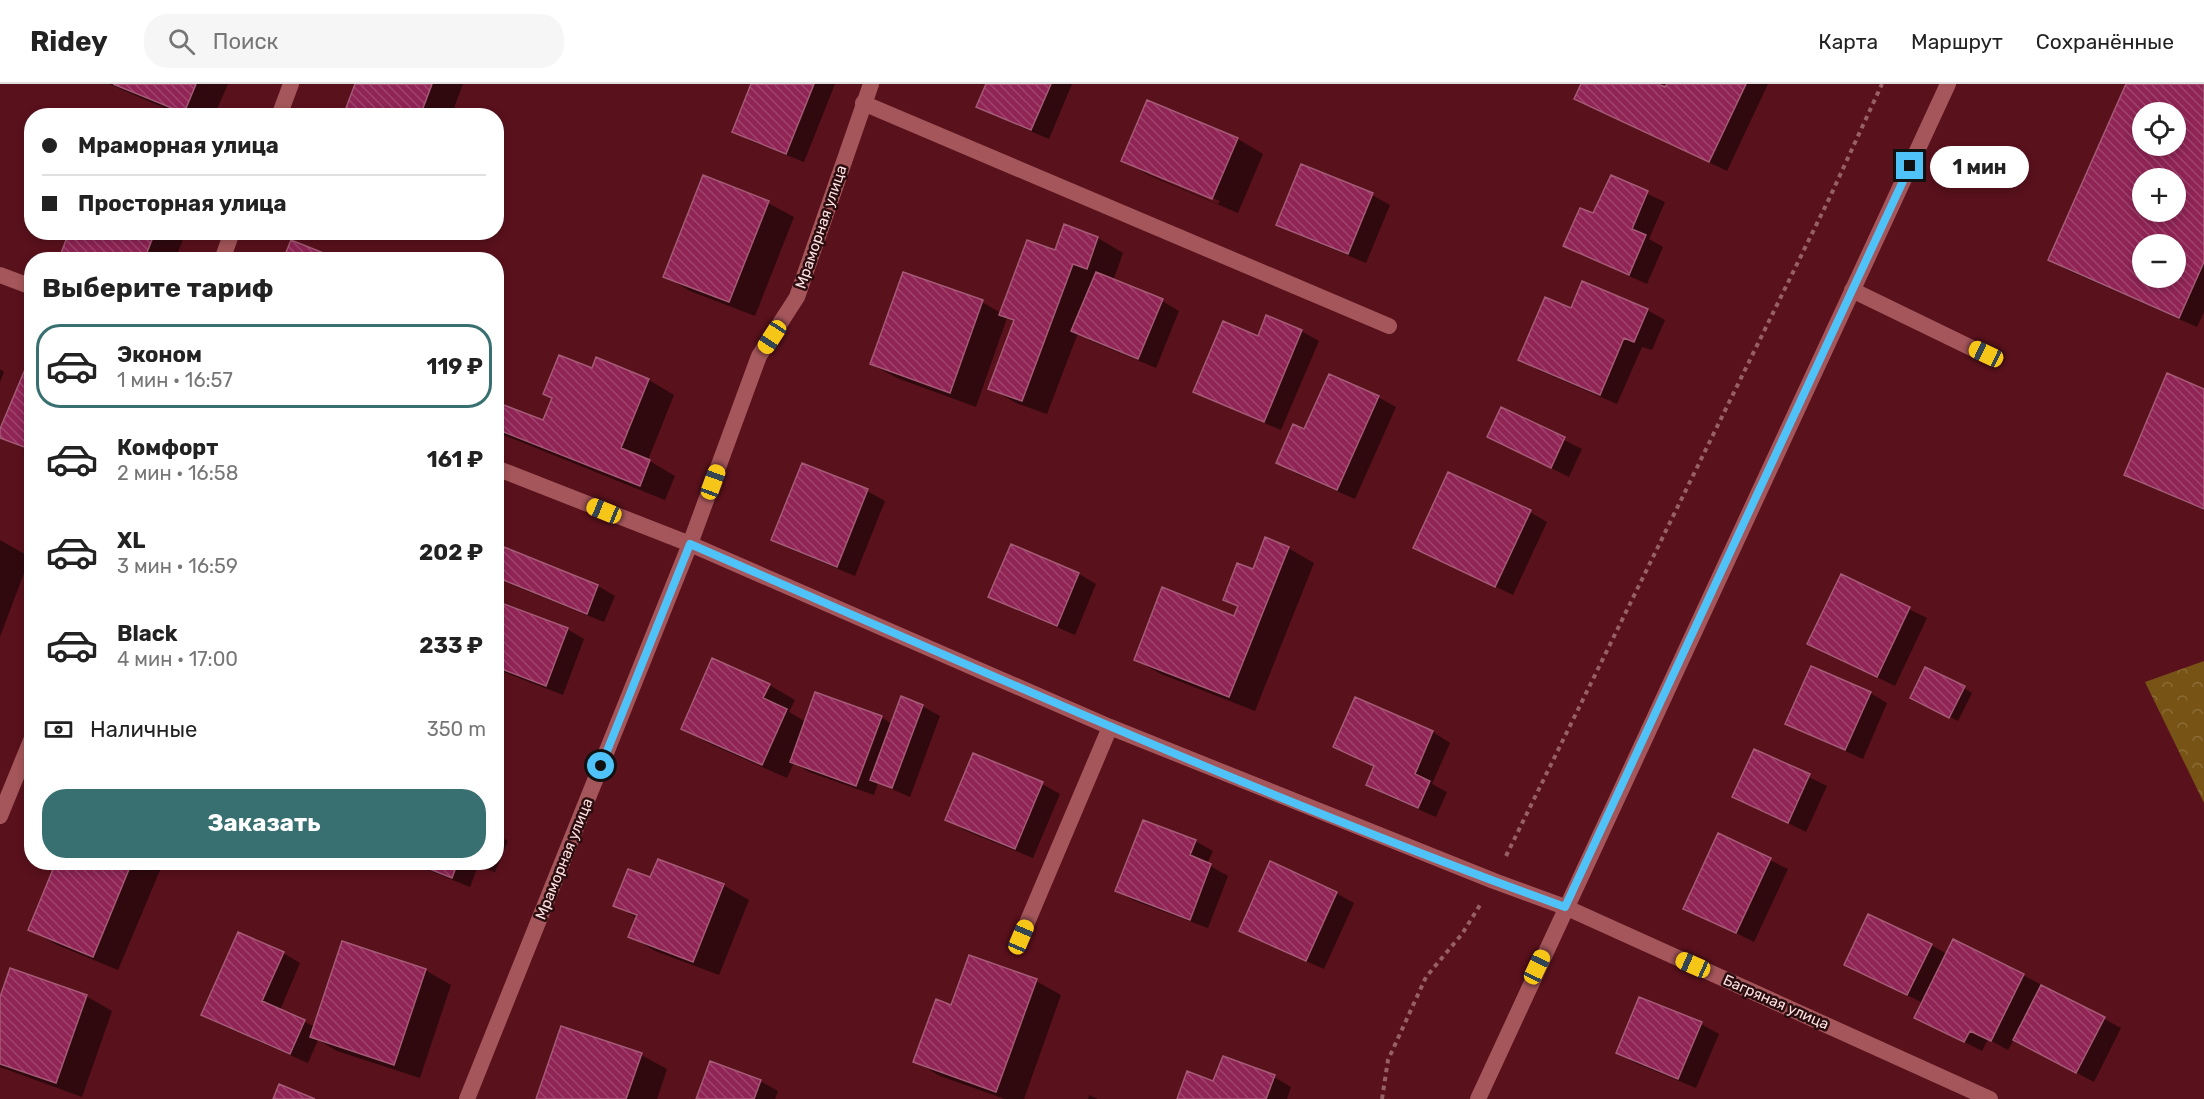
<!DOCTYPE html>
<html lang="ru">
<meta charset="utf-8">
<style>
body{margin:0;font-family:Rubik,sans-serif;background:#f6f6f6;color:#222;height:100vh;display:flex;flex-direction:column;font-size:22px;white-space:nowrap}
*{box-sizing:border-box;margin:0}
p{font-size:20px;color:#767676}
.icon{flex:none;width:33px;height:33px;fill:none;stroke:currentColor;stroke-width:2;stroke-linecap:round;stroke-linejoin:round}
.map{position:relative;flex:1;overflow:hidden}
.panel{position:absolute;left:24px;top:168px;width:480px;height:618px;display:flex;flex-direction:column;background:#fff;border-radius:24px;box-shadow:0 3px 9px #0003}
.panel>*{flex:none}
.top-card{position:absolute;left:24px;top:24px;width:480px;height:132px;border-radius:24px;box-shadow:0 3px 9px #0003;display:grid;align-content:center;height:132px;padding:0 18px;background:#fff}
.controls{position:absolute;left:2132px;top:18px;display:grid;gap:12px}
.controls a{display:grid;place-items:center;width:54px;height:54px;border-radius:50%;background:#fff;box-shadow:0 3px 9px #0003;font-size:30px}
.end{position:absolute;width:27px;height:27px;margin:-14px;border:8px solid #4fc3f7;background:#111;box-shadow:0 0 0 3px #111}
.from{border-radius:50%}
.bubble{position:absolute;height:42px;border-radius:21px;background:#fff;box-shadow:0 3px 9px #0003;font-size:20px;font-weight:700;line-height:42px;text-align:center}
.car{position:absolute;width:18px;height:36px;margin:-18px -9px;border-radius:8px;box-shadow:0 0 4px 2px #0007;background:linear-gradient(#f5c518 24%,#345 0 40%,#f5c518 0 76%,#345 0 86%,#f5c518 0)}
.top-card b{display:flex;align-items:center;gap:21px;height:57px;font-size:22px}
.top-card b+b{border-top:2px solid #e0e0e0}
.top-card i{width:15px;height:15px;background:#222}
ul{padding:0;list-style:none}
li{display:flex;align-items:center;gap:18px;height:84px;margin:0 12px 9px;padding:0 6px;border:3px solid transparent;border-radius:24px}
li div{flex:1}
li b{display:block;font-size:22px}
li em{font-style:normal;font-weight:700}
li.current{border-color:#386f70}
li>.icon{width:54px;height:54px;stroke-width:1.5}
h2{padding:0 18px;font-size:27px;line-height:72px}
.pay{display:flex;align-items:center;gap:15px;height:66px;padding:0 18px;font-size:22px}
.pay p{margin-inline-start:auto}
.primary-button{display:flex;gap:12px;margin-top:auto;padding:12px 18px}
.primary-button a{flex:1;height:69px;border-radius:24px;background:#386f70;color:#fff;font-size:24px;font-weight:700;line-height:69px;text-align:center}
header{display:flex;align-items:center;gap:36px;box-sizing:border-box;height:84px;padding:0 30px;background:#fff;border-bottom:2px solid #e0e0e0}
header strong{font-size:28px}
nav{display:flex;gap:33px;margin-inline-start:auto;font-size:21px}
.search{width:420px;height:54px;background:#f6f6f6;display:flex;align-items:center;gap:15px;box-sizing:border-box;padding:0 21px;border-radius:24px;color:#767676;font-size:22px}
.map>svg:first-child{display:block}
</style>
<header>
<strong>Ridey</strong>
<div class="search"><svg class="icon" aria-label="search" viewBox="0 0 24 24"><circle cx="10" cy="10" r="6"/><path d="M15 15l6 6"/></svg>Поиск</div>
<nav><a>Карта</a><a>Маршрут</a><a>Сохранённые</a></nav>
</header>
<div class="map">
<svg width="2204" height="1015" viewBox="0 0 2204 1015">
<defs>
<pattern id="forest-crowns" width="20" height="18" patternUnits="userSpaceOnUse" patternTransform="scale(1.5)"><rect width="20" height="18" fill="#775415"/><path d="M2 6a3 3 0 1 1 6 0M12 15a3 3 0 1 1 6 0" fill="none" stroke="#8b6c37"/></pattern>
<pattern id="building-back-hatch" width="6" height="6" patternUnits="userSpaceOnUse" patternTransform="scale(1.5)"><rect width="6" height="6" fill="#8f2455"/><path d="M-1 5l2 2M0 0l6 6M5-1l2 2" fill="none" stroke="#a0446d"/></pattern>
</defs>
<rect width="100%" height="100%" fill="#59111c"/>
<path fill="url(#forest-crowns)" d="M2204 577V719L2145 598Z"/>
<path fill="#0007" fill-rule="evenodd" d="M109 0H228L214 32H183Z
M357 0H463L451 32H361L348 24Z
M753 0H835L804 78 751 57 734 47Z
M987 0H1072L1049 55 995 32 978 22Z
M1583 0H1655L1666 5 1669 0H1768L1727 87 1576 14Z
M2127 0H2204V228L2197 243 2067 186 2050 176ZM2142 28H2175V62H2142ZM2142 94H2175V128H2142ZM2142 160H2175V194H2142Z
M1148 18 1238 55 1263 70 1238 129 1148 91 1123 76ZM1148 86 1220 117 1218 120 1148 90Z
M1302 82 1372 111 1390 121 1366 179 1296 150 1278 140Z
M1611 93 1665 118 1649 155 1663 163 1647 200 1583 171 1565 161 1594 131Z
M768 119 794 133 755 232 690 207 665 192Z
M1065 142 1098 154 1123 169 1113 197 1162 217 1179 227 1156 284 1091 257 1078 249 1047 330 1016 319 990 304 1015 238 1007 234 976 323 897 294 871 280 904 190 982 218 1001 229 1055 168Z
M71 148H186L175 176H69Z
M1571 226H1647L1665 236 1652 266 1642 263 1617 320 1538 286 1520 276Z
M1301 247 1319 257 1281 346 1213 317 1195 307Z
M597 275 649 296 674 311 648 376 675 392 665 416 496 348V319L544 338 593 286Z
M32 279V368L0 353Z
M0 285 4 288 0 298Z
M2204 307V426L2143 400 2126 390Z
M1378 313 1396 323 1355 415 1295 389 1278 379 1305 347Z
M1501 325 1582 365 1569 393 1489 353Z
M803 381 867 407 885 417 855 492 790 465 773 455Z
M1530 428 1547 438 1513 511 1414 463Z
M0 456 30 473 0 553Z
M1012 462 1079 490 1096 500 1075 551 1008 522 990 512Z
M1288 464 1314 479 1255 627 1161 590 1136 576 1235 534 1239 523 1224 515 1254 487Z
M496 492 598 502 615 512 604 538 512 501Z
M1841 492 1927 534 1895 602 1809 560Z
M496 519 567 545 584 555 563 611 496 585Z
M713 576 769 601 795 616 789 628 806 638 881 633 892 640 922 622 940 632 910 713 878 699 874 711 809 688 794 679 787 694 708 659 683 645Z
M1964 604 1972 609 1958 637 1920 618Z
M1870 609 1887 619 1863 675 1805 649 1787 639Z
M1356 615 1433 648 1450 659 1432 700 1447 708 1436 733 1385 711 1368 701 1375 683 1335 663Z
M1755 667 1827 702 1806 748 1734 712Z
M1042 700 1060 710 1033 774 964 746 947 735Z
M496 751 508 757 495 788 478 782 470 803 408 778H496Z
M1718 751 1788 785 1754 858 1685 824Z
M1195 757 1213 767 1207 780 1228 792 1208 844 1135 817 1117 807Z
M57 778H151L161 784 118 886 55 860 30 845Z
M651 795 723 801 749 816 719 891 655 867 630 852 637 834 615 821Z
M1336 809 1354 819 1324 885 1258 856 1241 846Z
M1931 861 1947 870 2023 891 2121 944 2094 998 2014 955 2008 966 1988 955 1982 967 1916 933 1923 919 1846 881Z
M283 869 300 879 280 926 315 943 425 886 451 901 420 994 337 967 318 956 308 979 221 941 203 931Z
M1036 897 1061 911 1024 1015H1005L940 992 915 977Z
M86 912 112 927 82 1013 0 983V918Z
M1701 940 1719 950 1696 1004 1635 979 1618 969Z
M641 971 667 985 657 1015H537Z
M1274 993 1291 1003 1287 1015H1178L1214 999Z
M760 997 778 1007 775 1015H697Z
M1089 1011 1098 1015H1088Z"/>
<path fill="url(#building-back-hatch)" stroke="#a55a76" stroke-width="1.5" fill-rule="evenodd" d="M113 0H196L184 29Z
M355 0H432L420 32H365L346 24Z
M751 0H814L786 70 732 48Z
M986 0H1051L1031 46 976 23Z
M1581 0H1658L1665 3 1667 0H1746L1709 78 1574 15Z
M2126 0H2204V178L2179 234 2048 176ZM2142 28H2175V62H2142ZM2142 94H2175V128H2142ZM2142 160H2175V194H2142Z
M1147 16 1238 54 1212 115 1121 77Z
M1301 80 1373 109 1348 170 1276 141Z
M703 91 769 117 729 218 663 193Z
M1611 91 1648 107 1632 145 1646 151 1629 191 1563 162 1580 124 1593 129Z
M1064 140 1098 153 1087 185 1073 180 1022 317 988 305 1014 236 999 231 1027 156 1055 166Z
M69 148H155L144 176H69L60 172Z
M291 156 341 176H283Z
M903 188 983 216 950 309 870 280Z
M1096 188 1163 215 1138 275 1071 247Z
M1582 197 1648 225 1634 258 1624 254 1600 311 1518 276 1545 213 1571 224Z
M1266 231 1302 246 1264 338 1193 308 1223 237 1258 252Z
M559 271 592 284 596 273 649 295 621 364 650 376 640 402 496 345V318L543 336 552 314 543 310Z
M29 276 32 277V366L0 354V345Z
M2167 289 2204 305V425L2124 391Z
M1329 290 1379 312 1337 406 1276 379 1293 340 1304 345Z
M1501 323 1565 353 1551 384 1487 353Z
M802 379 868 405 837 483 771 456Z
M1448 388 1531 426 1495 503 1413 464Z
M1265 453 1289 463 1229 613 1134 576 1162 503 1234 532 1238 522 1223 516 1237 479 1253 485Z
M1011 460 1079 489 1057 542 988 513Z
M504 463 598 501 587 530 496 493V483Z
M1841 490 1910 523 1877 593 1807 560Z
M496 517 568 544 546 602 496 583Z
M712 574 770 600 763 614 787 625 762 681 681 645Z
M1811 582 1871 608 1845 666 1785 640Z
M1925 583 1965 602 1949 634 1910 614Z
M815 608 882 632 856 702 790 678Z
M901 612 923 621 892 704 870 696Z
M1355 613 1433 647 1415 690 1430 697 1418 724 1366 701 1374 682 1333 663Z
M1754 665 1810 690 1788 739 1732 713Z
M973 669 1043 698 1015 765 945 736Z
M1143 736 1196 756 1190 771 1211 780 1190 836 1115 807Z
M1718 749 1771 774 1736 849 1683 825Z
M658 775 724 800 693 878 628 853 637 831 613 822 628 785 650 793Z
M1270 777 1337 808 1306 877 1239 847Z
M56 778H132L93 873 28 846Z
M412 778H458L452 794Z
M1868 830 1932 860 1907 911 1844 881Z
M238 848 284 868 262 917 305 936 290 970 201 931Z
M1953 855 2024 890 1991 957 1970 947 1964 958 1914 934Z
M342 857 426 885 394 981 310 953Z
M969 871 1037 895 996 1008 913 978 936 915 951 921Z
M10 884 87 911 56 999 0 980V913Z
M2041 901 2105 933 2076 989 2013 956Z
M1639 913 1702 938 1678 995 1616 969Z
M561 942 642 969 626 1015H536Z
M1223 972 1275 991 1266 1015H1177L1187 987 1213 997Z
M710 977 761 996 754 1015H696Z
M279 1000 315 1015H273Z"/>
<g fill="none" stroke-linecap="round" stroke-linejoin="round">
<path stroke="#976066" stroke-width="4" stroke-dasharray="4.5 4.5" stroke-linecap="butt" d="M1506 772 1829 115 1882 0
M1382 1015 1388 976 1426 893 1462 850 1480 821"/>
<path stroke="#a4565a" stroke-width="16" d="M863 19 1389 242
M1852 206 1986 271
M1021 853 1110 643"/>
<path stroke="#a4565a" stroke-width="16" d="M279 32 291 0
M222 176 232 148
M0 191 32 203
M496 384 690 460 1110 643 1494 797 1565 823 1990 1015
M0 732 32 654
M467 1015 690 460 759 272 797 213 871 0"/>
<path stroke="#a4565a" stroke-width="16" d="M1478 1015 1948 0"/>
</g>
<g fill="none" stroke-linecap="round" stroke-linejoin="round">
<path stroke="#4fc3f7" stroke-width="8" d="M601 682 690 460C980 586 1268 716 1565 823L1910 82"/>
</g>
<g text-anchor="middle" stroke-width="5" stroke-linejoin="round" paint-order="stroke">
<g font-size="15" fill="#fde1e1" stroke="#2c0d0f">
<text transform="translate(821 143) rotate(-71)" y="5">Мраморная улица</text>
<text transform="translate(564 775) rotate(-68)" y="5">Мраморная улица</text>
<text transform="translate(1776 918) rotate(24)" y="5">Багряная улица</text>
</g>
</g>
</svg>
<div class="controls">
<a><svg class="icon" aria-label="locate" viewBox="0 0 24 24"><circle cx="12" cy="12" r="6"/><path d="M12 2v4M12 18v4M2 12h4M18 12h4"/></svg></a>
<a>+</a>
<a>−</a>
</div>
<i class="end from" style="left:601px;top:682px"></i>
<i class="end" style="left:1910px;top:82px"></i>
<div class="bubble" style="left:1930px;top:62px;width:99px">1 мин</div>
<i class="car" style="left:772px;top:253px;rotate:213deg"></i>
<i class="car" style="left:1986px;top:270px;rotate:295deg"></i>
<i class="car" style="left:713px;top:398px;rotate:20deg"></i>
<i class="car" style="left:604px;top:427px;rotate:292deg"></i>
<i class="car" style="left:1021px;top:853px;rotate:23deg"></i>
<i class="car" style="left:1693px;top:881px;rotate:294deg"></i>
<i class="car" style="left:1537px;top:883px;rotate:25deg"></i>
<div class="top-card">
<b><i class="from"></i>Мраморная улица</b>
<b><i></i>Просторная улица</b>
</div>
<section class="panel">
<h2>Выберите тариф</h2>
<ul>
<li class="current"><svg class="icon" aria-label="car" viewBox="0 0 24 24"><path d="M5 17H2v-5l4-1 3-4h7l3 4 3 1v5h-3M9 17h6M6 11h13"/><circle cx="7" cy="17" r="2"/><circle cx="17" cy="17" r="2"/></svg><div><b>Эконом</b><p>1 мин · 16:57</p></div><em>119 ₽</em></li>
<li><svg class="icon" aria-label="car" viewBox="0 0 24 24"><path d="M5 17H2v-5l4-1 3-4h7l3 4 3 1v5h-3M9 17h6M6 11h13"/><circle cx="7" cy="17" r="2"/><circle cx="17" cy="17" r="2"/></svg><div><b>Комфорт</b><p>2 мин · 16:58</p></div><em>161 ₽</em></li>
<li><svg class="icon" aria-label="car" viewBox="0 0 24 24"><path d="M5 17H2v-5l4-1 3-4h7l3 4 3 1v5h-3M9 17h6M6 11h13"/><circle cx="7" cy="17" r="2"/><circle cx="17" cy="17" r="2"/></svg><div><b>XL</b><p>3 мин · 16:59</p></div><em>202 ₽</em></li>
<li><svg class="icon" aria-label="car" viewBox="0 0 24 24"><path d="M5 17H2v-5l4-1 3-4h7l3 4 3 1v5h-3M9 17h6M6 11h13"/><circle cx="7" cy="17" r="2"/><circle cx="17" cy="17" r="2"/></svg><div><b>Black</b><p>4 мин · 17:00</p></div><em>233 ₽</em></li>
</ul>
<div class="pay"><svg class="icon" aria-label="cash" viewBox="0 0 24 24"><path d="M3 7h18v10H3z"/><circle cx="12" cy="12" r="2"/></svg>Наличные<p>350 m</p></div>
<div class="primary-button"><a>Заказать</a></div>
</section>
</div>
